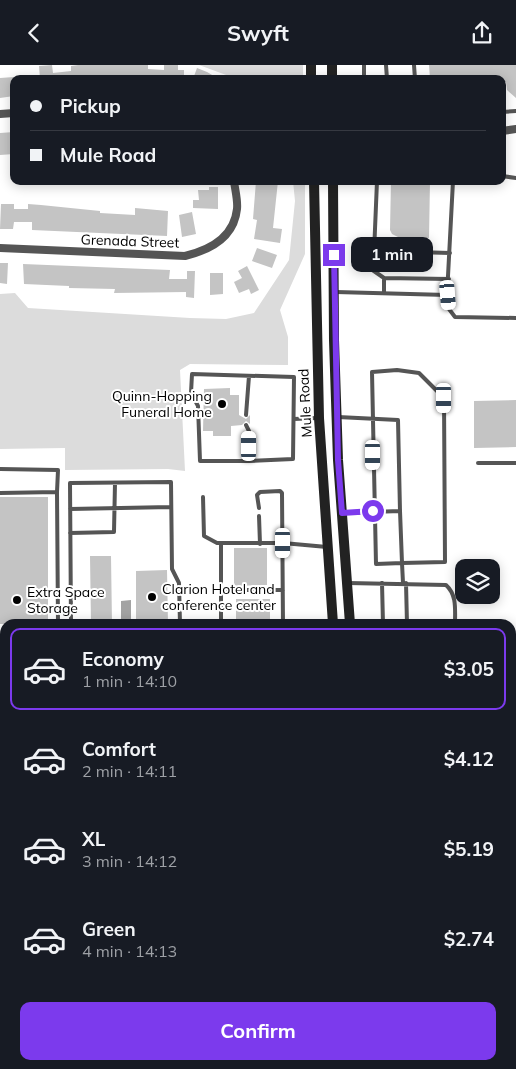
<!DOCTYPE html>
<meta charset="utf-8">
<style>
body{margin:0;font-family:Mulish,sans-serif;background:#242831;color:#f1f3f6;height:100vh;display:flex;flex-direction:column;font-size:19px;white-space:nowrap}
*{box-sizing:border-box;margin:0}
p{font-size:16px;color:#9ea1a6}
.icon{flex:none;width:28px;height:28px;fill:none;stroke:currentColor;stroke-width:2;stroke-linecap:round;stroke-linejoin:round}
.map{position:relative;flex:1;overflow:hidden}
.panel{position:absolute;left:0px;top:554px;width:516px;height:451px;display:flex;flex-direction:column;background:#171b24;border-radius:15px 15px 0 0;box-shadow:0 2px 12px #0003}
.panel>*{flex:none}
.guide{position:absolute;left:10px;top:10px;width:496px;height:110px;border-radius:10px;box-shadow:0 2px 12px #0003;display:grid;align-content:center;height:110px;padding:0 20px;background:#171b24}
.tools{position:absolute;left:455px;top:494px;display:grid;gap:10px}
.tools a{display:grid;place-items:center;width:45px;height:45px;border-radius:10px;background:#171b24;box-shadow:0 2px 12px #0003;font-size:25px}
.end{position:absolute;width:22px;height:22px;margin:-11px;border:6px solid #7c3aed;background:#fff;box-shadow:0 0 0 2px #fff}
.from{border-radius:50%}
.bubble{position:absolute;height:35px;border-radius:10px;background:#171b24;box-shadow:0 2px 12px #0003;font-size:16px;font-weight:700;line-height:35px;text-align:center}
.car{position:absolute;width:15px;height:30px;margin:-15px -8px;border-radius:6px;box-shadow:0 0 4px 1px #0007;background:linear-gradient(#fff 24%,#345 0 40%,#fff 0 76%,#345 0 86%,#fff 0)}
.guide b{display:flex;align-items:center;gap:18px;height:48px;font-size:19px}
.guide b+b{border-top:1px solid #363941}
.guide i{width:12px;height:12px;background:#f1f3f6}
ul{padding:9px 0 0;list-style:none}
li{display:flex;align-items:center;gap:15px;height:82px;margin:0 10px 8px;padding:0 10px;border:2px solid transparent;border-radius:10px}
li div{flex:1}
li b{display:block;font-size:19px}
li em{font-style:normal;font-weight:700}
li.on{border-color:#7c3aed}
li>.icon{width:45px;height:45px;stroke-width:1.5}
.action{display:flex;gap:10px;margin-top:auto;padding:10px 20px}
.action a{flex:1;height:58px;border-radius:10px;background:#7c3aed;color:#fff;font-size:20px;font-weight:700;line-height:58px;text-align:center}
header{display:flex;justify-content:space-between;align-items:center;height:65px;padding:0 20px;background:#171b24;font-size:22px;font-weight:700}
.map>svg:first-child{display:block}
</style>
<header><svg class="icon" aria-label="back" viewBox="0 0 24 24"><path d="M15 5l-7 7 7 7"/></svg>Swyft<svg class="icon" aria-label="share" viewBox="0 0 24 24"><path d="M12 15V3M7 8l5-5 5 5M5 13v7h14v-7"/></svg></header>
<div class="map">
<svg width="516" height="1004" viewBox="0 0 516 1004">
<rect width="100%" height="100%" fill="#fff"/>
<path fill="#dcdcdc" d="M199 0H303V14H237Z
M293 116H305V189L280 245 288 272V300L190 299 180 305 185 406 168 404 65 405V383L0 384V229L15 228 28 243 190 253 226 254 254 248 289 195 295 136Z
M511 981H516V1004H473L472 1000H511Z
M114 1000H182L183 1004H115Z
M262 1000H307L308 1004H263Z"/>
<path fill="#a3a3a3" d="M131 535V555H121V536Z"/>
<path fill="#c4c4c4" d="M52 0 53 8 71 6V1L78 0H148V4L164 5V0H178V5H184V14H40L39 1Z
M429 0H516V33L507 25 506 17H502V14H430Z
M197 3 207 7 219 14H193Z
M14 12V31L0 33V13Z
M14 67V89L0 90V68Z
M256 116H278L273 163 282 164 280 178 254 174 257 155 253 154Z
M391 116H430L429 173 398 172 392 169 390 165Z
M209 122H218V144L193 143V135H199L198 125H209Z
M1 139H14V144H28V139L41 140 100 146V148L135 150V143L168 146 167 171 32 165V157H14L13 164H0Z
M192 147 196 169 182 172 179 150Z
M257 183 277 190 272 203 252 196Z
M0 198H8L7 219 0 218Z
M23 199 170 205 169 214H187V206H195L194 233 186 232V227L114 228 115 224 69 223V221L24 219Z
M247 201 259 225 251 229 249 224 239 228 234 217 242 213 238 206Z
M210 208H223V229L210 230Z
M230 323V330H239V350L246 354 250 350V359L246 356 242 360 231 361V371H213V366H203L204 324Z
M516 335V382L474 383V336Z
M0 432H48V559H0Z
M234 483H267V520L234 521Z
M90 491H111L112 559H91Z
M167 505 168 559H136V506Z
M236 534H270V554L272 559H236Z"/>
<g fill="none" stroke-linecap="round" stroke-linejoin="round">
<g stroke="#dbdbdb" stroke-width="15">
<path id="trunk" d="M0 784H5
M511 784 516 783
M511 800H516
M0 804H5"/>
</g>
<path stroke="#555" stroke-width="4" d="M364 0V14
M386 0 387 14
M414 0 415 14
M502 47 516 46
M502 111 516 113
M374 188 377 116
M384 213 449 214
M336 227 447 230 453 116
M384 228V213L371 204 369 198 374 188 379 186 450 188
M447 230 449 244 455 252 516 253
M246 350 249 311
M338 352 398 355 400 446
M294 354 317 353
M246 360 249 366V396L293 394 294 312 192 309 191 328 198 341 200 396H249
M478 398H516
M0 404 58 405 57 427
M0 428 57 427 58 559
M203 432 204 471 217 478H283L327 482
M259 443 257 430 260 427 280 426 282 428 283 559
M70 444 171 442
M343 448 400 446 402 498 445 497 444 333 419 308 397 305 372 307 376 499 402 498 403 518
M259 451 260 479
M70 468 114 467 115 418
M221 478V559
M348 518 446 520C457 530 455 544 455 559
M382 518 383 559
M406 518 407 559
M221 525H283
M71 559 70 418 171 417 172 504 179 518 180 559
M0 616H5
M0 719H5
M511 751H516
M511 835H516
M0 846H5
M0 928 5 927
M511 936H516
M0 952 5 951
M511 963H516
M323 1000 324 1004
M454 1000 455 1004"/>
<path stroke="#555" stroke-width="8" d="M0 49 14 48
M502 66 516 64
M0 183 185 191C210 185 234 173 237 144 238 135 235 125 234 116
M0 984 5 983"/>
<path stroke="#222" stroke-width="10" d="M311 0V14
M332 14V0
M314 116 319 353 333 559
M333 116 334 275 338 395 350 559"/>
<use href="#trunk" stroke="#000" stroke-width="12"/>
</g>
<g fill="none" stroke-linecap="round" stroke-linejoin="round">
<path stroke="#7c3aed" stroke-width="6" d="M334 190 338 395 342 448 373 446"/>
</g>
<g fill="#000" stroke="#fff" stroke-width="2">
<circle cx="222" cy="339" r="5"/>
<circle cx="152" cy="532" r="5"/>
<circle cx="17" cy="535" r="5"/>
</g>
<g text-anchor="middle" stroke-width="4" stroke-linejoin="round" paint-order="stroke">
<g font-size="14" fill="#000" stroke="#fff">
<text transform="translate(130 176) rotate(2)" y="5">Grenada Street</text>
<text transform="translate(305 338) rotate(-93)" y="5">Mule Road</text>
</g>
<g font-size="14" fill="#000" stroke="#fff" text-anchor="start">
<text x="212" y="336" text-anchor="end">Quinn-Hopping<tspan x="212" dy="16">Funeral Home</tspan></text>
<text x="162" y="529">Clarion Hotel and<tspan x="162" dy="16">conference center</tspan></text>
<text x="27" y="532">Extra Space<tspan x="27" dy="16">Storage</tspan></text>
</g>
</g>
</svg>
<div class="tools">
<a><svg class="icon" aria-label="layers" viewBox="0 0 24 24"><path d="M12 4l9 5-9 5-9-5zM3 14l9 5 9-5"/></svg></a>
</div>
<i class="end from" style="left:373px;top:446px"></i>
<i class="end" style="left:334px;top:190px"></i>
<div class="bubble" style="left:351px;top:172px;width:82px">1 min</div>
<i class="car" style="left:448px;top:230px;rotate:175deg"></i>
<i class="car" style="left:444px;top:333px;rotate:180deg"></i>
<i class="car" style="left:249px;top:381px;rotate:0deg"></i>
<i class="car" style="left:373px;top:390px;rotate:180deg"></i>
<i class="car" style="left:283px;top:478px;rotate:180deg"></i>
<div class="guide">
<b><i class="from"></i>Pickup</b>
<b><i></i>Mule Road</b>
</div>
<section class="panel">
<ul>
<li class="on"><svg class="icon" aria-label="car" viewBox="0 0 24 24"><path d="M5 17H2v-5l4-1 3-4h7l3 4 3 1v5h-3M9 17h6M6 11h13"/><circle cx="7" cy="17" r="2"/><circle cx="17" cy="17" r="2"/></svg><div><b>Economy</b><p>1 min · 14:10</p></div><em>$3.05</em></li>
<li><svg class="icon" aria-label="car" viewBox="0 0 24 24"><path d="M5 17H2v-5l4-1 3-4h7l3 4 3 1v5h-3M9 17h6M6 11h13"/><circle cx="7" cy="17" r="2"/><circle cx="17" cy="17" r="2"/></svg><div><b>Comfort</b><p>2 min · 14:11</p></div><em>$4.12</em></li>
<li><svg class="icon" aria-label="car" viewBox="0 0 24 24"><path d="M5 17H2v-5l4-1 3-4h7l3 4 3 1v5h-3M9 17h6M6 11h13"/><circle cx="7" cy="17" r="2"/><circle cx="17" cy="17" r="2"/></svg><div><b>XL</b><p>3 min · 14:12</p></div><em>$5.19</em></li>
<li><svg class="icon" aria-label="car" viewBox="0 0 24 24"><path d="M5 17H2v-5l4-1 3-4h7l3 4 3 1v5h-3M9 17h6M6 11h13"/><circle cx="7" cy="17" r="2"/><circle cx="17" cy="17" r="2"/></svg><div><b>Green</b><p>4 min · 14:13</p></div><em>$2.74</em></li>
</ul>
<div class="action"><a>Confirm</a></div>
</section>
</div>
